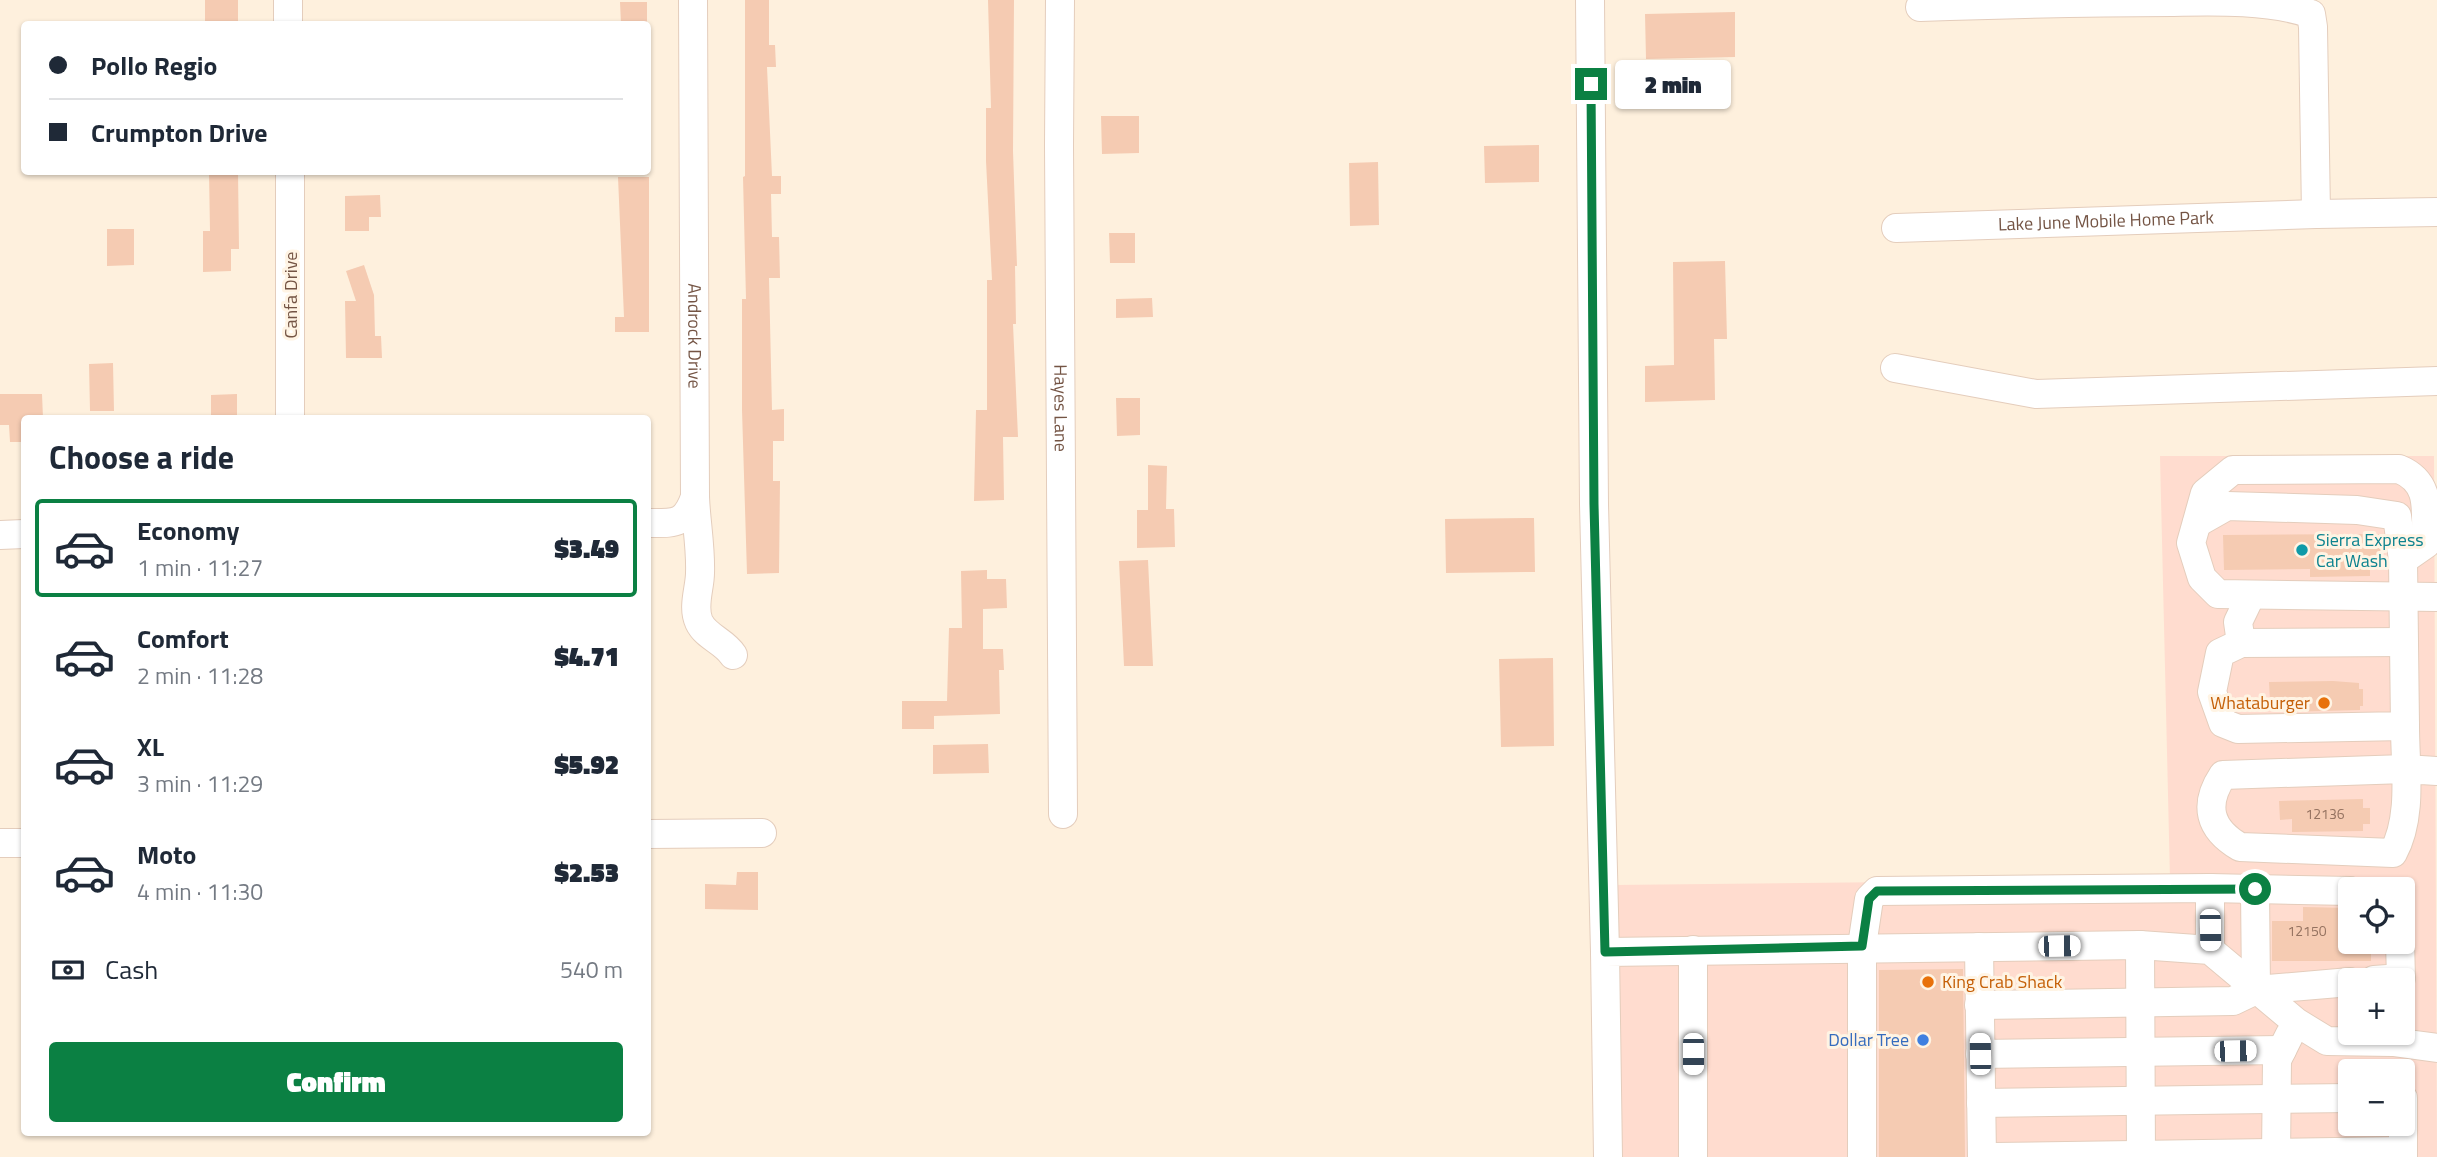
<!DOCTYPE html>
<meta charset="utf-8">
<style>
body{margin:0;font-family:"Titillium Web",sans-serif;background:#f2f2f3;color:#1f2937;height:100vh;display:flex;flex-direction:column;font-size:26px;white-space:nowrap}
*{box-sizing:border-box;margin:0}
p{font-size:23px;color:#747a83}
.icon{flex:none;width:38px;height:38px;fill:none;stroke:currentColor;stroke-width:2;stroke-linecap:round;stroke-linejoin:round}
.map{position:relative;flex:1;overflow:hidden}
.drawer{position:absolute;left:21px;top:415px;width:630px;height:721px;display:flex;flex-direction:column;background:#fff;border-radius:7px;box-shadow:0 2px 5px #0004}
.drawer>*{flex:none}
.hud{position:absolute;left:21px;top:21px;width:630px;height:154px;border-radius:7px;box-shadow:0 2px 5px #0004;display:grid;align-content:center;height:154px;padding:0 28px;background:#fff}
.fabs{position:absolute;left:2338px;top:877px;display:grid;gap:14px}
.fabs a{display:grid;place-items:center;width:77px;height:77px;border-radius:7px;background:#fff;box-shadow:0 2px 5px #0004;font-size:35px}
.end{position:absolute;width:32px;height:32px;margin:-16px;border:9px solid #0b8043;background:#fff;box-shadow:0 0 0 4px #fff}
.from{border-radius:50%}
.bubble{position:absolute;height:49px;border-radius:7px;background:#fff;box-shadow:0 2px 5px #0004;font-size:23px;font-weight:800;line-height:49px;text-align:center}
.car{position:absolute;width:21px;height:42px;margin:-21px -10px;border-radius:9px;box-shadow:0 0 5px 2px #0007;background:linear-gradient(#fff 24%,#345 0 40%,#fff 0 76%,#345 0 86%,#fff 0)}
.hud b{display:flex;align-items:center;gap:24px;height:66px;font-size:26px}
.hud b+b{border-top:2px solid #e0e1e3}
.hud i{width:18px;height:18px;background:#1f2937}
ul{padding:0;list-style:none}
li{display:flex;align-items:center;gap:21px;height:98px;margin:0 14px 10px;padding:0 14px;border:4px solid transparent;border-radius:7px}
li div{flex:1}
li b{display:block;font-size:26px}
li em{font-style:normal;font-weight:800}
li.current{border-color:#0b8043}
li>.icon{width:63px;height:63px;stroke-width:1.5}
h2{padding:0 28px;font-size:32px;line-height:84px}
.pay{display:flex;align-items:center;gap:18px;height:77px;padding:0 28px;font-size:26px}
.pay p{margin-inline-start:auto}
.button{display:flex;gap:14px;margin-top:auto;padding:14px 28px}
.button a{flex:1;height:80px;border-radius:7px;background:#0b8043;color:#fff;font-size:28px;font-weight:800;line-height:80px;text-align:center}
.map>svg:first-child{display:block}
</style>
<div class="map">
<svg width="2437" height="1157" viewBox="0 0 2437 1157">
<rect width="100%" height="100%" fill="#fef0dd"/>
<path fill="#ffdccf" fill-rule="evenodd" d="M2160 456H2434L2437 1157H1617L1614 885 2170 879ZM2350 889H2403V942H2350ZM2350 980H2403V1032H2350ZM2350 1071H2403V1124H2350Z"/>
<path fill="#f5cbb2" d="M205 0H238V24H205Z
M745 0H769V45H775L776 67H767L772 176H781V194H771L772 237H779L780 278H769L772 410 784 409V441H773V481H780L779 573 747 574 742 410V299H746L743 177 745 176Z
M988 0H1014L1013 151 1017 266H1015L1016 324H1013L1018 437H1003L1004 500 974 501 976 410H987V280H992L986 161V108H991Z
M620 2H647V24H621Z
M1735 12V57L1646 59 1645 14Z
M1101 116H1139V153L1102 154Z
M1539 145V182L1485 183 1484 146Z
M1378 162 1379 225 1350 226 1349 163Z
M209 172H238L239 249H231V271L203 272V231H210Z
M618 177H649V332H615V317H624Z
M380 195 381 217H369V231H345V196Z
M107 229H134V265L107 266Z
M1109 233H1135V263H1110Z
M1725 261 1727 339H1714L1715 400 1645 402V366L1674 365 1673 262Z
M364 265 374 295 375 336H381L382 358H346L345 301H356L346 271Z
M1152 298 1153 317 1116 318V299Z
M113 363 114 411H90L89 364Z
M0 394H42L43 418H24V442H10L9 425H0Z
M237 394V418H211V395Z
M1116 398H1140V435L1117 436Z
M1148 465 1167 466 1166 509H1174L1175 547 1137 548V510H1148Z
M1534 518 1535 572 1446 573 1445 519Z
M2380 534 2381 565H2370V576L2310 577V569L2224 570 2223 535Z
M1148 560 1153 666H1124L1119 561Z
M987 570V579H1006L1007 608 983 609V649H1003L1004 670H999L1000 714 934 716V729H902V701H947L949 628H962L961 571Z
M1553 658 1554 746 1501 747 1499 659Z
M2333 681 2359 683V689H2363V706H2360V710L2284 712V700H2270L2269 682Z
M988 744 989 773 933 774V745Z
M2363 799V808H2370V824H2363V831L2292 832V819L2280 820 2279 801Z
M737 872H758V910L705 909V884L736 885Z
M2303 907 2350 908V942H2371V961H2272V921H2303Z
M1963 969 1965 1157H1879V970Z"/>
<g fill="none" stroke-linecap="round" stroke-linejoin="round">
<g stroke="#e4cdbc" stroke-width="30">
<g id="minor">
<path d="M288 0V24"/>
<path id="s1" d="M693 0 695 497C696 522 701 548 700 573 700 588 692 607 699 622 706 637 724 641 733 655"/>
<path id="s2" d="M1060 0 1059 145 1063 814"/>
<path d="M1590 0 1594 504 1605 952"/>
<path d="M290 172V418"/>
<path d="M2316 214 2437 212"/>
<path id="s3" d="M1896 228 2316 214 2313 27 2311 14C2272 0 2216 1 2173 2 2088 2 2004 4 1920 7"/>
<path d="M1895 368 2036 394 2437 381"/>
<path d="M648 523C675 523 685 525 695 497"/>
<path d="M2197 523 2227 506 2357 510 2397 516 2403 560 2405 726 2238 729 2223 723 2212 692 2220 653 2241 643 2238 622 2251 595"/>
<path d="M0 535 24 534"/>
<path d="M2403 560 2426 544C2425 512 2433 483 2399 469L2233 470 2205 493 2191 543 2202 578 2218 594 2437 597"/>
<path d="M2241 643 2403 642"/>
<path d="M2405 726C2405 767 2413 817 2393 853L2240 847C2209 829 2203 805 2223 775L2405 769 2437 771"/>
<path d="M648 834 762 833"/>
<path d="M0 843H24"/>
<path d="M2210 888V950"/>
<path d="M2255 889 2256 990"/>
<path d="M2140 945 2141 1157"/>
<path d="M1979 947 1982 1157"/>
<path d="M1693 950V1157"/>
<path d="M2374 980 2401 978 2400 942"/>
<path d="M1979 1005 2233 1001 2256 990 2350 982"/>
<path d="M1980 1054 2282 1050"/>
<path d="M2403 1098V1157"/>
<path d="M1981 1103 2350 1098"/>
<path d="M1608 1157 1605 952 2140 945 2210 950 2296 1022 2327 1041 2393 1042 2437 1048"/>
<path d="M1862 1157V946L1869 899 1877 891 2210 888 2350 891"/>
<path d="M1994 1157 2403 1151"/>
<path d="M2276 1157 2277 1060 2290 1034"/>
</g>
</g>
<use href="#minor" stroke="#fff" stroke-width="28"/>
</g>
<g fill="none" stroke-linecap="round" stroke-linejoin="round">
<path stroke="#0b8043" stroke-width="9" d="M1591 84 1594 504 1605 952 1862 946 1869 899 1877 891 2255 889"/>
</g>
<circle fill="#0f9aa8" stroke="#fff4e4" stroke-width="2.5" cx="2302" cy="550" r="7"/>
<g fill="#e8710a" stroke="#fff4e4" stroke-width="2.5">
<circle cx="2324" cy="703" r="7"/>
<circle cx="1928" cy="982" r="7"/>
</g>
<circle fill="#3f7fe0" stroke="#fff4e4" stroke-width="2.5" cx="1923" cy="1040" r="7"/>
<g text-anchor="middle" stroke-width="6" stroke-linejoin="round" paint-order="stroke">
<g font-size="14" fill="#947260">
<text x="2325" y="819">12136</text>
<text x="2307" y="936">12150</text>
</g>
<g font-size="18" fill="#745444" stroke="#fff4e4">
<text dy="6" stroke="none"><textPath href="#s3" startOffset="210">Lake June Mobile Home Park</textPath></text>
<text transform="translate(291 295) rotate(-90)" y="6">Canfa Drive</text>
<text dy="6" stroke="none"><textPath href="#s1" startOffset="336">Androck Drive</textPath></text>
<text dy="6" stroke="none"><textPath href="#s2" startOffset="408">Hayes Lane</textPath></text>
</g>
<g font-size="18" fill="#0d838f" stroke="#fff4e4" text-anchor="start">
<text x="2316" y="546">Sierra Express<tspan x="2316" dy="21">Car Wash</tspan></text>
</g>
<g font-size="18" fill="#c56008" stroke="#fff4e4" text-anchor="end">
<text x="2310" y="709">Whataburger</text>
<text x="1942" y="988" text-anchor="start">King Crab Shack</text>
</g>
<g font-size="18" fill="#366cbe" stroke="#fff4e4" text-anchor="end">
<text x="1909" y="1046">Dollar Tree</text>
</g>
</g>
</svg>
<div class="fabs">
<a><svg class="icon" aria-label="locate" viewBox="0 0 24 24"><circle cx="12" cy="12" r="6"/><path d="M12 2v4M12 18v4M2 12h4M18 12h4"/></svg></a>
<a>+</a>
<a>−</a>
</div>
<i class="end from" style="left:2255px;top:889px"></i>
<i class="end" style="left:1591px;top:84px"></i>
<div class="bubble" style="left:1615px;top:60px;width:116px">2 min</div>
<i class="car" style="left:2210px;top:930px;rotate:179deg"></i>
<i class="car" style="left:2059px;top:946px;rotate:89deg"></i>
<i class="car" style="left:2235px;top:1051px;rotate:89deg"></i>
<i class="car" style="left:1693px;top:1054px;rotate:180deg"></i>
<i class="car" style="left:1980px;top:1054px;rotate:359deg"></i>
<div class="hud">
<b><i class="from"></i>Pollo Regio</b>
<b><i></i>Crumpton Drive</b>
</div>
<section class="drawer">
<h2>Choose a ride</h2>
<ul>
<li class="current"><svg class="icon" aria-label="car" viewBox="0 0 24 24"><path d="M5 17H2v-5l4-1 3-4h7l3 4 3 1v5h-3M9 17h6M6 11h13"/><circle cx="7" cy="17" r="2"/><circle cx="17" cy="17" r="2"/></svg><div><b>Economy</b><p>1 min · 11:27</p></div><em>$3.49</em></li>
<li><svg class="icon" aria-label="car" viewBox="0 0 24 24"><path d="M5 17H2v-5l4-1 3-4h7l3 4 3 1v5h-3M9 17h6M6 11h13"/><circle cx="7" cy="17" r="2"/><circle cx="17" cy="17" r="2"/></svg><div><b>Comfort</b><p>2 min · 11:28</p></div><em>$4.71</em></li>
<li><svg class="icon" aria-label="car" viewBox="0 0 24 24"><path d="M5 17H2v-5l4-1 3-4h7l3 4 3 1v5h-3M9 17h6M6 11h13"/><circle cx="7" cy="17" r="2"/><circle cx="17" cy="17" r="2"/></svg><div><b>XL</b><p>3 min · 11:29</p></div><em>$5.92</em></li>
<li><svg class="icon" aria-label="car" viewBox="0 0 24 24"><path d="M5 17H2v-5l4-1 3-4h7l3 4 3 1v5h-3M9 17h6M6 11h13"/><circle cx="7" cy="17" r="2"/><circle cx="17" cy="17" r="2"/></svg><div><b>Moto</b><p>4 min · 11:30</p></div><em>$2.53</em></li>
</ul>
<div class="pay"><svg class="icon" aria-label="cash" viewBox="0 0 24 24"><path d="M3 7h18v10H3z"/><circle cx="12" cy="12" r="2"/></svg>Cash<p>540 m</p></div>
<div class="button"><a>Confirm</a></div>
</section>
</div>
